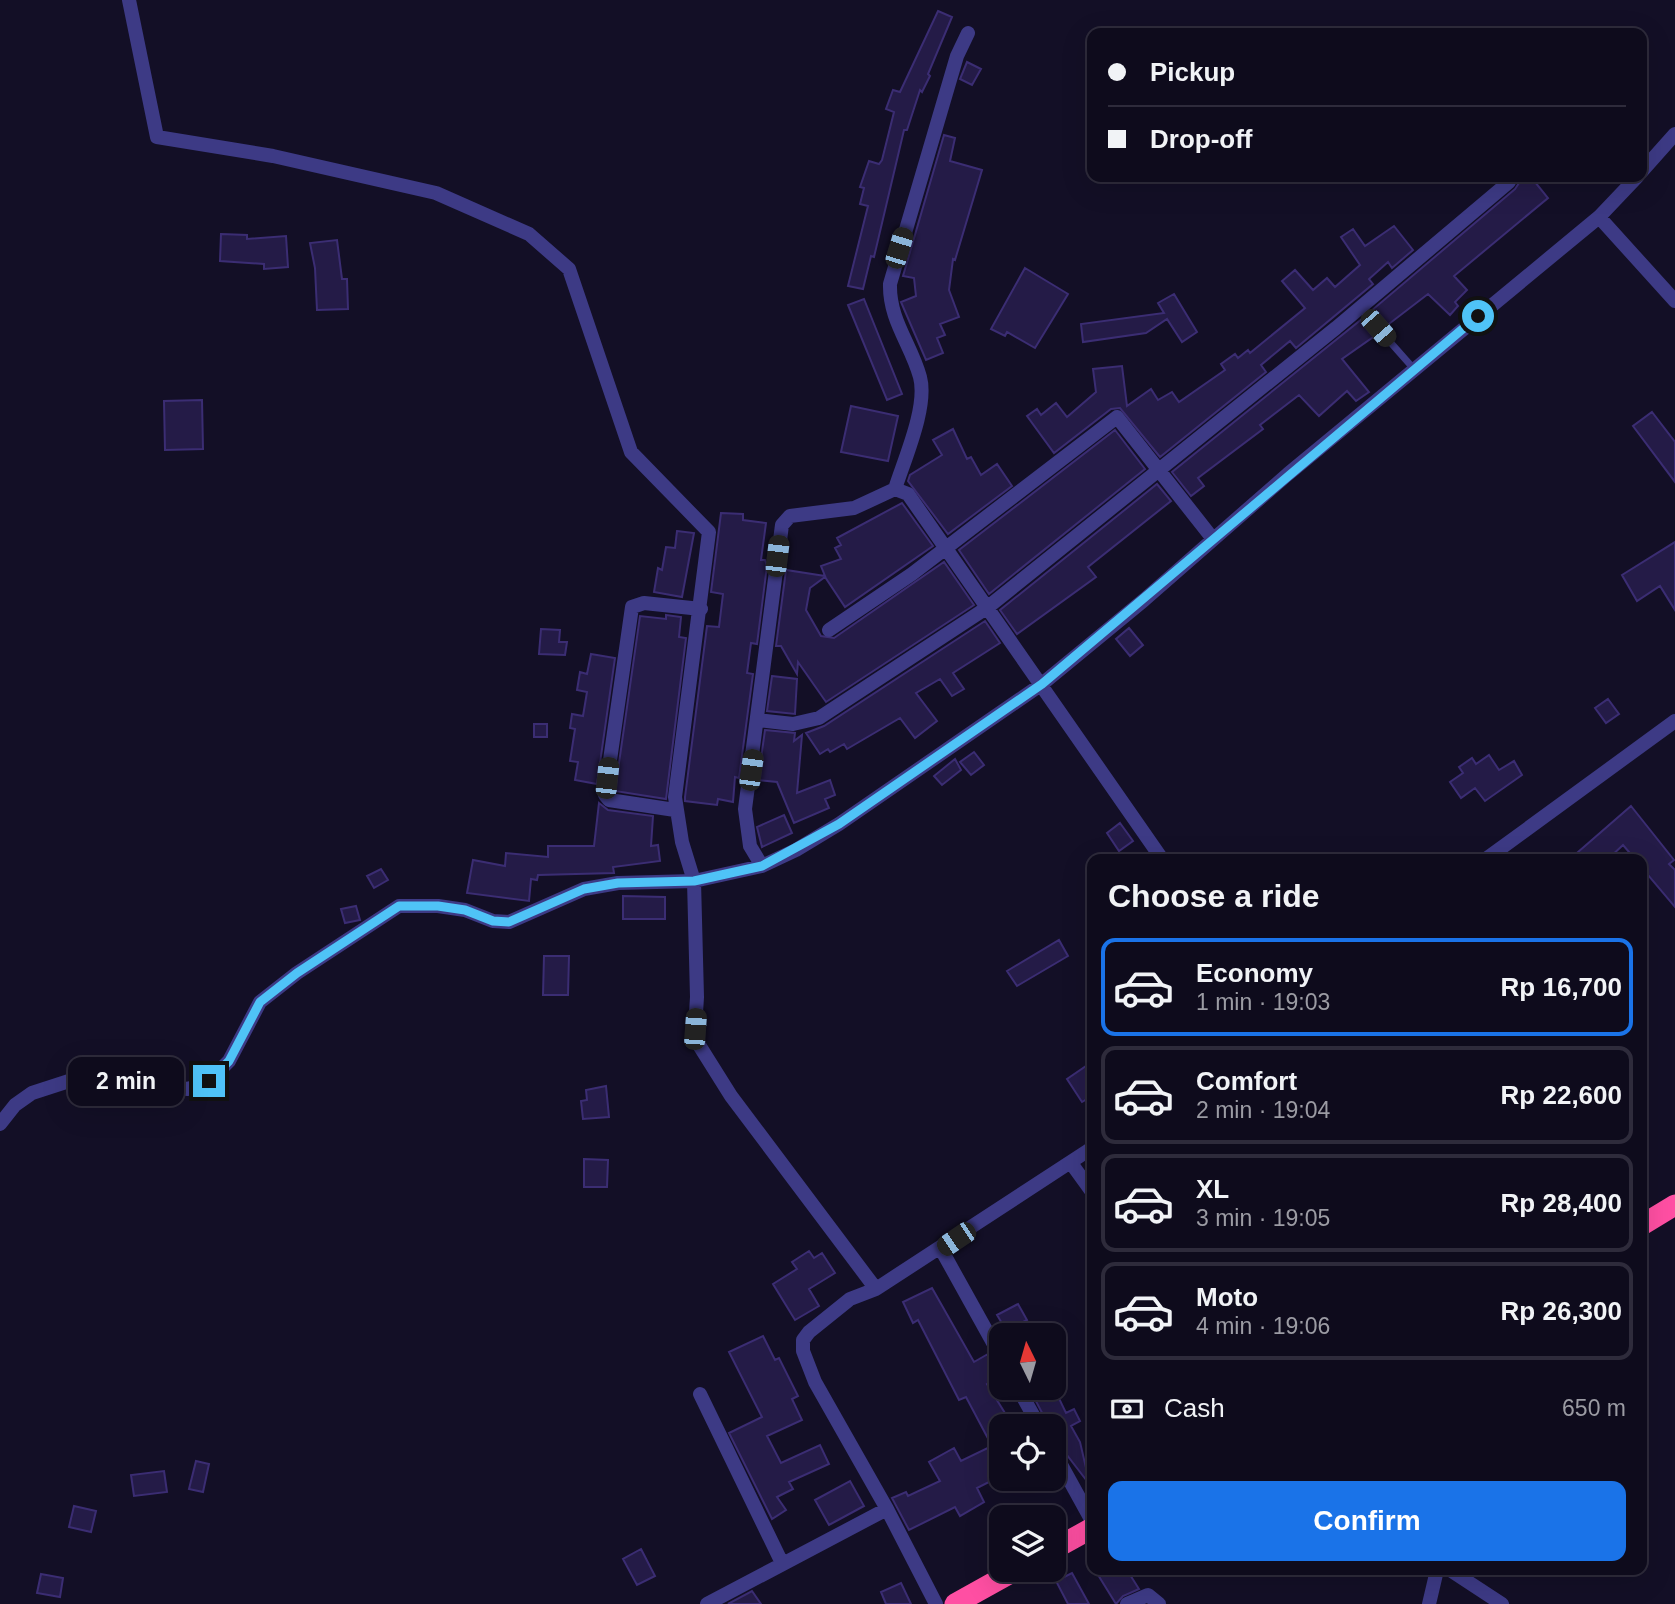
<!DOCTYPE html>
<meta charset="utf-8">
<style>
body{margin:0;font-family:Helvetica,sans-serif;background:#1c1929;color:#f1f3f6;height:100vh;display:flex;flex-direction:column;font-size:26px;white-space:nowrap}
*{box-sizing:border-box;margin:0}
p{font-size:23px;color:#9b9ba3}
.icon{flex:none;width:38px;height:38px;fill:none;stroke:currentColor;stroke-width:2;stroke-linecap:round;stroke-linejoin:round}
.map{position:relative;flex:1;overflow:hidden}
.details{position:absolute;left:1087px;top:854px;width:560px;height:721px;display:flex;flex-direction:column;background:#0e0b1c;border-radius:14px;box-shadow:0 7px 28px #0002,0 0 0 2px #2e2b3b}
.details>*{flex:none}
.guide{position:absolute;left:1087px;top:28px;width:560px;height:154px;border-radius:14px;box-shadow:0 7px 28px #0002,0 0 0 2px #2e2b3b;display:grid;align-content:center;height:154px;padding:0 21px;background:#0e0b1c}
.needle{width:46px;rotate:355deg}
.tools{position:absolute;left:989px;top:1323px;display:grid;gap:14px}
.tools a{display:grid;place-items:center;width:77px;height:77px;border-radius:14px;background:#0e0b1c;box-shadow:0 7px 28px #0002,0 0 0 2px #2e2b3b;font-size:35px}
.end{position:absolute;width:32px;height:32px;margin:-16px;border:9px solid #4fc3f7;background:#111;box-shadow:0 0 0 4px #111}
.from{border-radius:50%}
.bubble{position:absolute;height:49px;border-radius:14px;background:#0e0b1c;box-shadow:0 7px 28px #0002,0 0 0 2px #2e2b3b;font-size:23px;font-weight:700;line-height:49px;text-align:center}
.car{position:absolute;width:21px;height:42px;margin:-21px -10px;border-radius:9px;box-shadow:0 0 5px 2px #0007;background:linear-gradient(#222 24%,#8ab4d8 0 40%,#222 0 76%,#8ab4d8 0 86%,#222 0)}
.guide b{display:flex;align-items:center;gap:24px;height:66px;font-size:26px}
.guide b+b{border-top:2px solid #2e2b3b}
.guide i{width:18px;height:18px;background:#f1f3f6}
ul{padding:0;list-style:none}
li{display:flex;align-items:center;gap:21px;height:98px;margin:0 14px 10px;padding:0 7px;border:4px solid #2e2b3b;border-radius:14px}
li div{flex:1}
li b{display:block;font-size:26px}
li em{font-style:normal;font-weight:700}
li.active{border-color:#1a73e8}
li>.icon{width:63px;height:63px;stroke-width:1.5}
h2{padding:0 21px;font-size:32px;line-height:84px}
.pay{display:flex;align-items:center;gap:18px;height:77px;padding:0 21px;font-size:26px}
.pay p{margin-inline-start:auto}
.action{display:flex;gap:14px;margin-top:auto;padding:14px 21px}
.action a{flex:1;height:80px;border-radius:14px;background:#1a73e8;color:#fff;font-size:28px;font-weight:700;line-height:80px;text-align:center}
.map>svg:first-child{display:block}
</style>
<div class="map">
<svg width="1675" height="1604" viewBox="0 0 1675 1604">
<rect width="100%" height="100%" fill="#130f26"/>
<path fill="#241b47" stroke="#3b2d73" stroke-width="2" d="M938 11 952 17 928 74 930 76 922 92 920 90 907 130H904L874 257 871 256 863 289 848 286 868 206 860 204 864 188 860 187 869 161 879 164 882 160 894 112 886 109 893 90 900 92Z
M967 62 981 69 972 85 960 79Z
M944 135 955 138 950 161 982 170 955 260 953 259 949 290 959 317 940 324 945 335 937 338 943 353 926 360 901 302 916 296 914 278 903 276Z
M1523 177H1531L1548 198 1454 276 1467 290 1455 302 1458 306 1450 315 1428 294 1385 327 1371 311 1515 189Z
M1394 226 1413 250 1392 268 1388 262 1369 279 1373 284 1296 348 1290 341 1261 365 1266 372 1160 457 1120 408 1111 409 1054 453 1027 416 1037 409 1041 415 1056 403 1067 417 1096 392 1093 369 1122 366 1127 406 1151 389 1158 400 1172 392 1179 402 1225 370 1221 364 1235 354 1238 358 1248 350 1250 353 1305 308 1282 281 1295 270 1313 290 1327 278 1335 287 1360 265 1341 237 1353 229 1365 246Z
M221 234 247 235V239L286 236 288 267 264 269V264L220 261Z
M337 240 342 279H347L348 309 317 310 315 268 310 243Z
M1025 268 1068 294 1035 348 1007 332 1005 336 991 329Z
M1174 294 1197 332 1182 342 1167 319 1146 333 1083 342 1081 324 1164 313 1158 303Z
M864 299 902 394 887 400 848 305Z
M1362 319 1376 335 1342 359 1369 392 1356 401 1347 391 1319 416 1299 395 1260 425 1263 429 1198 478 1204 486 1191 496 1172 472Z
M202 400 203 449 165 450 164 401Z
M851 406 898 416 888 461 841 452Z
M1652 412 1675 442V482L1633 426Z
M953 429 967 459 971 457 981 475 997 464 1012 486 948 534 908 481 910 475 942 455 933 440Z
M1115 430 1145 469 989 594 959 550Z
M1157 484 1171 501 1088 567 1096 577 1017 634 1000 610Z
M902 503 933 546 845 607 825 577 810 588 806 610 821 636 834 638 944 562 974 605 826 702 798 662 797 674 781 646H776L786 570 825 576 821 566 841 559 835 548 841 545 837 538Z
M721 513 743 514V520L766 523 761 560H765L767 566 757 644 751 643 747 673 753 674 739 778 735 777 733 802 718 799 717 805 685 801V797L707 626 719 627 723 594 711 592Z
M677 531 694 533 682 597 654 592 658 568 662 570 666 547 675 548Z
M1675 542V610L1660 586 1637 601 1622 575Z
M666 615 681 617 679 637 686 638 666 799 615 791 640 616 666 619Z
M985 621 1000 643 953 673 964 689 952 696 940 679 916 693 937 721 915 738 900 718 847 749 844 744 830 752 828 749 820 754 806 733 824 726Z
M1129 628 1143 645 1130 656 1116 639Z
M541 629 560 630 559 642H567L565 655 539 654Z
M591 654 615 658 597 784 575 780 578 762 570 761 575 729 570 728 572 714 583 716 587 692 577 690 580 672 587 674Z
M772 676 797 679 795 714 767 711Z
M1608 699 1619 714 1606 723 1595 708Z
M534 724H547V737H534Z
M765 730 795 733 794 741 802 735 797 793 830 780 835 795 825 799 829 808 794 823 777 782 758 780Z
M974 752 984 765 971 775 960 762Z
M1489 755 1499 770 1514 761 1522 775 1485 801 1475 788 1461 798 1450 782 1463 773 1459 767 1472 758 1476 764Z
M955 759 961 770 942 785 934 776Z
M599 803 608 810 653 816 651 846 658 845 660 861 613 867 614 873 538 875 537 880 531 879 529 901 467 893 473 860 505 866 506 853 548 857V846H594Z
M1631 806 1674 860 1669 864 1675 870V907L1642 868V859H1635L1623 845 1608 859H1570Z
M784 815 792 833 762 847 757 827Z
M1120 823 1133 841 1119 851 1107 833Z
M381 869 388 880 374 888 367 876Z
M623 896 665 897V919H623Z
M356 906 360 920 345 923 341 909Z
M1059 940 1068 956 1017 986 1007 971Z
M544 956H569L568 995H543Z
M1092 1062V1096L1082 1102 1067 1079Z
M606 1086 609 1117 583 1119 581 1101 587 1100 586 1090Z
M584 1159 608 1160 607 1187H584Z
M809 1251 814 1258 822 1253 835 1273 809 1289 819 1306 795 1320 773 1284 797 1269 792 1262Z
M932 1288 974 1362 988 1354 996 1365 1001 1367V1376L987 1384 1013 1426H1001V1476L977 1488 984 1502 960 1516 955 1507 909 1530 892 1498 906 1492 908 1496 940 1481 929 1462 954 1448 961 1461 992 1446 966 1397 959 1400 918 1320 913 1323 903 1302Z
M1018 1304 1027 1320 1006 1330 997 1315Z
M763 1336 775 1360 779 1358 798 1396 792 1399 802 1420 767 1436 781 1463 820 1445 829 1464 789 1482 793 1489 777 1497 786 1510 772 1519 729 1433 762 1417 729 1352Z
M1029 1388H1054L1066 1413 1074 1409 1080 1421 1071 1426 1080 1442 1090 1485 1057 1442 1054 1426H1049Z
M196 1461 209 1464 203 1492 189 1489Z
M164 1471 167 1492 134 1496 131 1475Z
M850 1481 864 1506 829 1525 815 1500Z
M74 1506 96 1511 91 1532 69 1527Z
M641 1549 655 1576 637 1585 623 1559Z
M1095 1570H1127L1139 1589 1123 1596 1116 1604Z
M1072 1573 1089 1604H1068L1056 1581Z
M41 1574 63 1578 60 1597 37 1593Z
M901 1583 911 1604H886L881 1592Z
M752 1591 761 1604H728Z"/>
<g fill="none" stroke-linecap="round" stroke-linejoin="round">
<path stroke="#3d3a85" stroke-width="7" d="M1360 308 1414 369"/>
<path stroke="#3d3a85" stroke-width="14" d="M1642 171 1675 134
M1599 217 1675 301
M895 489C904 460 928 407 920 377 911 344 889 320 890 284L957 56 968 33
M829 630 912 574 1117 417 1213 539
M758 720 793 724 819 718 988 607 1336 328 1509 182
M675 810 609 800 605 795 632 607 644 603 701 609
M1486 859 1675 721
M762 866 750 846 745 809 782 525 790 516 854 508 895 489 908 494 1162 859
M0 1124 15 1105 32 1093 69 1081 106 1078 188 1089 209 1081 229 1061 260 1002 297 973 399 906H438L465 910 493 921 509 922 584 889 618 883 694 881 682 842 675 797 709 532 631 452 569 269 529 234 436 193 273 156 157 137 129 0
M1071 1163 1092 1192
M941 1249 1001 1357
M876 1289 1092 1148
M1018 1388 1039 1426
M700 1394 782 1563
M1054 1452 1092 1521
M1450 1570 1502 1604
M707 1604 887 1509
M936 1604 887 1509 815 1382 803 1351V1340L809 1332 850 1299 876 1289 731 1096 699 1045 695 1029 697 997 694 881 762 866 796 850 839 824 1042 684 1144 600 1288 474 1599 217 1637 177
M1127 1604 1148 1595 1159 1604
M1429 1604 1437 1570"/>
<path stroke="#ff4fa3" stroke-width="21" d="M1642 1225 1675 1205
M1054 1549 1092 1528
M955 1604 1016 1570"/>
</g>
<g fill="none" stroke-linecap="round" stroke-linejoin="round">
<path stroke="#4fc3f7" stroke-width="9" d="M209 1081 229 1061 260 1002 297 973 399 906H438L465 910 493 921 509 922 584 889 618 883 694 881 762 866 839 824 1042 684 1478 316"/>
</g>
</svg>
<div class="tools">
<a><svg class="needle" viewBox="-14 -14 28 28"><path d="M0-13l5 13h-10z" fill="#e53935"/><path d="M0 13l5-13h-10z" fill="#9b9ba3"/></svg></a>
<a><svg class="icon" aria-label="locate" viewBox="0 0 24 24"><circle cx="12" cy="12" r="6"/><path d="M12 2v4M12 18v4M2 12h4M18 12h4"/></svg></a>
<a><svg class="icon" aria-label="layers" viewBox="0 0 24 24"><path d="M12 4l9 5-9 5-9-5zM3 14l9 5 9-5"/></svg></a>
</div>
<i class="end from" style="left:1478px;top:316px"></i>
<i class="end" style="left:209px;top:1081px"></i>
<div class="bubble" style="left:68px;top:1057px;width:116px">2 min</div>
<i class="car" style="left:899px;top:248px;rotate:17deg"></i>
<i class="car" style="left:1378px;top:328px;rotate:139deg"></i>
<i class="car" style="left:777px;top:556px;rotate:7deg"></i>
<i class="car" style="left:751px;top:770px;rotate:8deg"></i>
<i class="car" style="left:607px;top:778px;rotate:6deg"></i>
<i class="car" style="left:695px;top:1029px;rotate:4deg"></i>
<i class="car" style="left:956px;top:1239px;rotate:236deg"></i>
<div class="guide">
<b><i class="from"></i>Pickup</b>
<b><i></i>Drop-off</b>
</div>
<section class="details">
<h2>Choose a ride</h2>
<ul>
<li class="active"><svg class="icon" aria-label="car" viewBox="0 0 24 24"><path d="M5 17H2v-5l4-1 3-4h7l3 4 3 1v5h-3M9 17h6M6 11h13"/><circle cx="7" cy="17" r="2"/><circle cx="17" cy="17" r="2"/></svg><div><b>Economy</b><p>1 min · 19:03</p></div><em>Rp 16,700</em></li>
<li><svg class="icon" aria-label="car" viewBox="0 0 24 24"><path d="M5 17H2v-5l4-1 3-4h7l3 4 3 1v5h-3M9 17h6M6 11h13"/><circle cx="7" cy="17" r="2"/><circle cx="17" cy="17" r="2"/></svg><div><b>Comfort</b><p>2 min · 19:04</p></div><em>Rp 22,600</em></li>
<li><svg class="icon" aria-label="car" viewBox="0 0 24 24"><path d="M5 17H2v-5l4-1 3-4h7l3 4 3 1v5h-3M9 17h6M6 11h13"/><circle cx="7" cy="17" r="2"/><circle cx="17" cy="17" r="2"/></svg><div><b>XL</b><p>3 min · 19:05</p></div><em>Rp 28,400</em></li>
<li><svg class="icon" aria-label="car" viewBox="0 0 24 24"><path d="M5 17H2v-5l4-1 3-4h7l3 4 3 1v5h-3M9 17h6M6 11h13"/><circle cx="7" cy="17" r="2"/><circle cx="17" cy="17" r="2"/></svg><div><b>Moto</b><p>4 min · 19:06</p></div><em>Rp 26,300</em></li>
</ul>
<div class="pay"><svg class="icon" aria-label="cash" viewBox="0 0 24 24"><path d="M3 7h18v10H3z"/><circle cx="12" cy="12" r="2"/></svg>Cash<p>650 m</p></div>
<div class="action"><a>Confirm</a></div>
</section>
</div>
